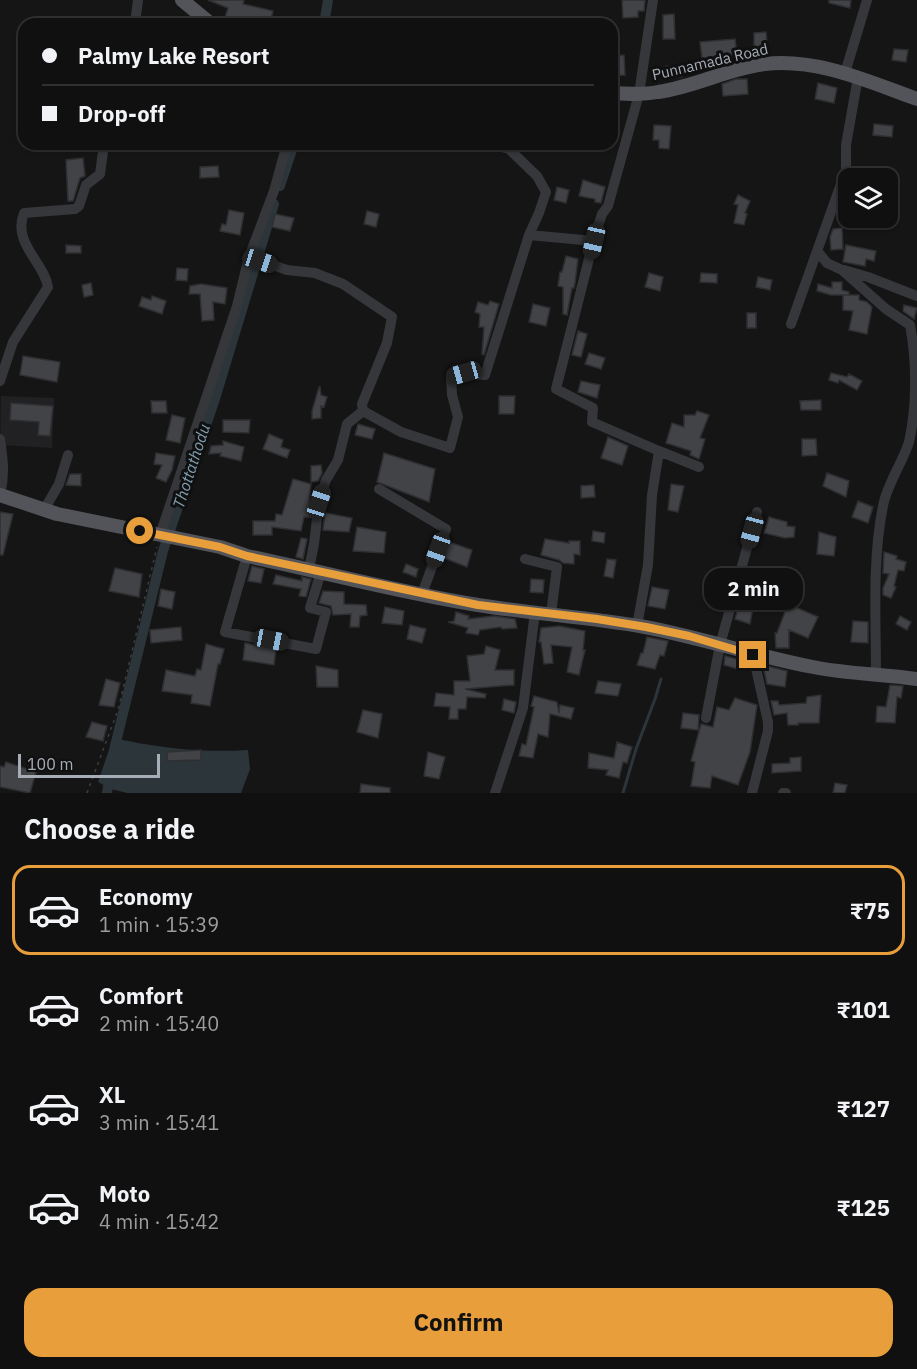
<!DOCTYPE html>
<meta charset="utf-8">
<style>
body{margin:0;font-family:"IBM Plex Sans",sans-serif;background:#1e1e1e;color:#f1f3f6;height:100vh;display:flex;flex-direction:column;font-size:22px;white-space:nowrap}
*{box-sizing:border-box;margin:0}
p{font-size:20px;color:#9c9d9f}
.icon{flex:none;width:33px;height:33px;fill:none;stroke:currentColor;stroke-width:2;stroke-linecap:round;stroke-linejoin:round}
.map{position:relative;height:793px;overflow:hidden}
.side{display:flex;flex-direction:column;background:#101010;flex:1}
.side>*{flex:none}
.guide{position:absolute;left:18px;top:18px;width:600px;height:132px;border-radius:18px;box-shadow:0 2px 4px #0004,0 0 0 2px #303030;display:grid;align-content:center;height:132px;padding:0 24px;background:#101010}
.controls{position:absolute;left:838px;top:168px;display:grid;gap:12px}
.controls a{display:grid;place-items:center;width:60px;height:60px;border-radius:12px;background:#101010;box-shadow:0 2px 4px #0004,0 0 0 2px #303030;font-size:30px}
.scale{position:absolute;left:18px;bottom:15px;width:142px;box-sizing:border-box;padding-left:6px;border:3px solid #a7adb6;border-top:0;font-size:16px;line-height:21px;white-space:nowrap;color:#a7adb6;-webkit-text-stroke:4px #101011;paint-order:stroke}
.end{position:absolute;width:27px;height:27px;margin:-14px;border:8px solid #e89f3b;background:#111;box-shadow:0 0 0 3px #111}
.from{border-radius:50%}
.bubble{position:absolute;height:42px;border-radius:18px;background:#101010;box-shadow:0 2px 4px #0004,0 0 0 2px #303030;font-size:20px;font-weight:700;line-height:42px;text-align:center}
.car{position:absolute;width:18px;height:36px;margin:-18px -9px;border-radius:8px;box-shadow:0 0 4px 2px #0007;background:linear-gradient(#222 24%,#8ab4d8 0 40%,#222 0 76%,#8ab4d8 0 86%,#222 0)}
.guide b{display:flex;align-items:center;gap:21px;height:57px;font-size:22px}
.guide b+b{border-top:2px solid #303030}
.guide i{width:15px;height:15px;background:#f1f3f6}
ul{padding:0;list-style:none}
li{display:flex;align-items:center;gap:18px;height:90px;margin:0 12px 9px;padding:0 12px;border:3px solid transparent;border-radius:18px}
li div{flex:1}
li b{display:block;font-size:22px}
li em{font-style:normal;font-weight:700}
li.on{border-color:#e89f3b}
li>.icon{width:54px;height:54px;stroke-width:1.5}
h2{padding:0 24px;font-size:27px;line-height:72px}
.cta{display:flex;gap:12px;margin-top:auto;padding:12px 24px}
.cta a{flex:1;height:69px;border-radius:18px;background:#e89f3b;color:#111;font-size:24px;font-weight:700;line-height:69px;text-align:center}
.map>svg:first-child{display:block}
</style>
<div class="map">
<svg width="917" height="793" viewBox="0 0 917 793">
<rect width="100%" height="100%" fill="#151516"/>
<path fill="#212123" d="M1 396 54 398 52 448 0 445Z"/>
<path fill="#2c353a" d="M113 738C160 748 201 753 248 750L250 769 241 793H127L111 789 98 782Z"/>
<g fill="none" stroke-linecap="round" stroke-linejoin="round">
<path stroke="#2c353a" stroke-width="3" d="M623 793 636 749 655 699 661 679"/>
<path stroke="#2c353a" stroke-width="10" d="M324 24 328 0
M280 186 294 144
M114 750 163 551 214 402 274 204
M107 793 110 774"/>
</g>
<path fill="#414346" stroke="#2f2f32" stroke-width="1.5" d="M208 0H244L243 4 273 11 270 24H223L228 8Z
M622 0H645L644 11H638V17L623 18Z
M829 0H851L850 8 829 3Z
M674 14 675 39H663V15Z
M766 32 768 55 754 57V33Z
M735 39 737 55 702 58 700 42Z
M894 49 908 50 906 62 892 60Z
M624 55 625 75 612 76V56Z
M666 66 683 67 682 77 665 76Z
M736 79H747L748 94 723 96 722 84Z
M818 83 837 88 834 103 815 99Z
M874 124 893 126 892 137 873 135Z
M654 125 671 126 669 149 659 148V140H653Z
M83 158 85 176 80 178 73 201H68L66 160Z
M218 166 219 177 200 178V167Z
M583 180 605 187 601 203 595 202V199L579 196Z
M557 187 569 190 566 203 554 200Z
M738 195 750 201 745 213 747 214 744 225 734 223 738 205 734 204Z
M229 210 244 213 240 235 220 231 222 224 226 225Z
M367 211 379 214 376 227 364 224Z
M275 214 294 218 290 231 272 227Z
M842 228 843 249 831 250 830 237 833 229Z
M66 245 81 246V253H66Z
M846 245 876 251 874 261 866 259 865 266 843 262Z
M566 256 578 259 575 283 574 288H572L567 315 563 314V287L558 286 560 272H562Z
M177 268 188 269 187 281 176 280Z
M649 273 663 277 660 291 645 287Z
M701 273 717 274V283L700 282Z
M758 277 772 280 770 290 756 287Z
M832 282H842V290L849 292V295H831L817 291 818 284 832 288Z
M91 283 93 295 84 297 82 285Z
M201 284 227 288 225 304 213 302 214 320 202 321 200 294H189L190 286Z
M843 295H859V300L867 302 872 307 867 334 849 330 853 311 843 310Z
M152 296 166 301 162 314 139 306 142 297 151 300Z
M490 301 499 304 484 355 482 354 484 327H479L480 314 475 312 478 302 488 305Z
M533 304 550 308 546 326 529 322Z
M904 305 917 308 914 319 903 311Z
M747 313H756V328H747Z
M578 331 587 334 581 357 572 355Z
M589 353 605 358 601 369 585 364Z
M23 356 60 362 57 382 20 375Z
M831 373 847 377 849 374 862 381 857 390 839 380 838 383 829 380Z
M581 381 600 385 597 398 578 392Z
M319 387H320L321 395 327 397 324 407 321 406V418L312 419V411Z
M499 396H515L514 414H499Z
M821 400V410H801L800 401Z
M151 401H166L167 413H152Z
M11 403 53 406 50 436 38 435 39 422 10 420Z
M697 411 709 415 700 438 705 439 699 459 690 455 691 451 666 443 672 423 684 427V415H695Z
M172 415 185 418 180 443 166 440Z
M223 420H250L249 433 223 432Z
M358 424 375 429 372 439 355 435Z
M269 434 283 440 281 447 290 450 287 458 263 449Z
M608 437 628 446 622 465 601 458Z
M802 439H816L817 455 802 456Z
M223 441 244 447 241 461 220 456 221 453 209 454 211 446 223 445Z
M156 453 175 456 172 470 166 482 156 478 162 465 154 464Z
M384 453 435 469 429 502 377 482Z
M321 465 322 473 318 481 311 482V466Z
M827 473 849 481 846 497 823 486Z
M70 474H81V486L66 485Z
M293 479 311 484 309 507H311L310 518 304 517 301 531 272 527V535H253V521H275L276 514 282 515Z
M671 484 684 486 678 512 668 510Z
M594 485 595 497 581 498V486Z
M858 501 873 507 868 523 852 517Z
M0 512 13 514 3 555H0Z
M325 513 352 518 349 532 323 530Z
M769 517 787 522V526L795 527 794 537 785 538 764 533Z
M357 527 386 532 384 553 353 551Z
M593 531 605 533 604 543 592 541Z
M819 532 836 537 834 556 817 554Z
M301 538 307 539 303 559 296 557Z
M545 539 569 543V541H580V555L574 554V564L563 563 559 560 541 555Z
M449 542 472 550 467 567 444 558Z
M884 552 897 556 896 559 906 562 904 571 898 570 894 586 896 587 891 598 883 595V588L889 574 883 573Z
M607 559 616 560 613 578 604 576Z
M406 564 418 569 416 577 403 572Z
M252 566 264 569 261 583 248 581Z
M115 568 142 574 139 597 109 591Z
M276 575 302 581V577L311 579 306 597 299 596 301 589 273 584Z
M531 579 544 580 543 593 530 592Z
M652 587 669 590 665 609 648 606Z
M744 587 756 590 750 624 735 619Z
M161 589 175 592 172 609 158 606Z
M323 591 344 592V604L366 605 367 615 360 616 359 627H350L351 614 333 615 331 606 319 603Z
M788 604 818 617 808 638 789 630V648H776L775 633H777Z
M385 607 404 611 402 625 382 623Z
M456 612 469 616 468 619 494 616 515 619 517 628 502 629 501 627 480 630 478 635 466 633 468 628 448 622 454 621Z
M900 616 911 622 907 630 896 624Z
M853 621 868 622V643L851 642Z
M410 625 426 629 422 643 407 639Z
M559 626 585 631 583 650H585L579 675 567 672 572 647 551 645 553 663 544 664 541 642H539L541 628Z
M181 627 182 640 151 643 150 630Z
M647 637 668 641 664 656 660 655 655 669 637 665 641 653H643Z
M245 643 276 649 274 665 243 660Z
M206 644 224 649 220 664H218L210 706 191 703 192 695 162 691 166 670 195 676 197 669 201 670Z
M486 646 500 650 495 670H514V685L465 689 486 694 485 698 467 697 466 709H458V719H449L450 707 434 706 436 693 454 695V681H470L467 656 484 654Z
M725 656 744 661 741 670 724 665Z
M763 665 787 671 785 687 767 684Z
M316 666 338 670V687H317Z
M106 679 120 683 114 707 99 705Z
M598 681 621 684 618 696 595 693Z
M890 685 903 686 901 698 897 697 895 723 876 722 877 706 886 707Z
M821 695 819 723H798V725H788L787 713 774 715 771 701H778L779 705 806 703 807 697Z
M534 696 557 702 559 713 560 705 574 708 571 719 550 714 548 737 538 734 533 758 519 756 522 744 526 745 534 707 531 706Z
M735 698 757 705 750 752 738 785 712 776 710 788 691 786 695 762 691 761 701 724 713 727 717 707 729 710Z
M504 699 516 702 514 713 502 710Z
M363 710 382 714 378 738 357 732Z
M683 713 699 715 698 730 681 728Z
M92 722 107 726 103 741 86 737Z
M617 742 632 747 627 763 623 762 619 778 606 775 608 770 588 768 589 753 614 758Z
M201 750V760L167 761V752Z
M428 752 445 757 439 779 424 776Z
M801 757V771L772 773V764L790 763V758Z
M6 762 36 772 30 793 0 787V766L4 767Z
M835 783 847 785 845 793H833Z
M361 784 390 788V793H360Z"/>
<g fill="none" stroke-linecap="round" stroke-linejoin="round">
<path stroke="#3c3e42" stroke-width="1.5" stroke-dasharray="3 4.5" stroke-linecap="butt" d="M87 793 118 710 157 547"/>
<path stroke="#36373b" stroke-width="10" d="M135 24 138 0
M845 73 867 0
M529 235 594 241
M818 252 827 263 842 270 886 309 910 325C917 362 917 406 909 442 902 464 887 484 883 506 872 560 876 619 876 674
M249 257 287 270 315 273 343 284 392 317 387 343 362 404 363 411
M844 270 868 277 917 296
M791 324 846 170V145L858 77
M0 381 13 342 48 287C44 262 12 243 24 213L75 209 79 206 86 185 100 174 104 144
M0 439C3 459 5 475 0 495
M659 451 699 467
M379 489 446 529 422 594
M44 510 59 484 68 455
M160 535 237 306 249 257 274 191 287 144
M247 556 225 632 316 649 326 612 310 608 321 572
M525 559 557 567 551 614
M309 569 314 544 319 502 326 480 338 460 347 424 363 411 401 432 450 448 458 417 452 395 451 377 464 373 485 375 529 235 539 213 546 192 537 176 509 149 490 144
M637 626 648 565 652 495 659 451 592 422 593 408 556 389 595 235 602 214 608 206 639 94 653 0
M706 718 720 645 757 512
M495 793 523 708 535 612
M752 793 768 731V722L753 655
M783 793H786"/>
<path stroke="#52545a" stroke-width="14" d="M182 0 211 24
M612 93C628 94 643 95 658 92 695 87 729 68 765 64 818 58 869 82 917 99
M0 495 57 514 220 547 247 556C324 572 401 593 478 605 534 614 590 617 645 627 702 638 756 656 813 667 847 674 883 674 917 679"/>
</g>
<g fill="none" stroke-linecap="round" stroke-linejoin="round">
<path stroke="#e89f3b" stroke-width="8" d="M140 531 220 547 247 556 478 605 597 619 646 627 689 636 753 655"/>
</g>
<g text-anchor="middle" stroke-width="6" stroke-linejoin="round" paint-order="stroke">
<g font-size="15" fill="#a7adb6" stroke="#101011">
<text transform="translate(710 62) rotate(-13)" y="5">Punnamada Road</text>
</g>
<g font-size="16" font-style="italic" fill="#809daf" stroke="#101011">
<text transform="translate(191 466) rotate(-72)" y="6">Thottathodu</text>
</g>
</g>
</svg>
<div class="controls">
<a><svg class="icon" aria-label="layers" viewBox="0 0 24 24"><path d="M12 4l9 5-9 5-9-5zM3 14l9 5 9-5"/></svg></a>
</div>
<div class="scale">100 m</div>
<i class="end from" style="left:140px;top:531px"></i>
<i class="end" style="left:753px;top:655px"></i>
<div class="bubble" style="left:704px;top:568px;width:99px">2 min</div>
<i class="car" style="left:594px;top:241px;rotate:193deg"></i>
<i class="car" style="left:260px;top:261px;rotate:108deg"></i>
<i class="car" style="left:464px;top:373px;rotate:254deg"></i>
<i class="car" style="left:319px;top:502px;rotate:18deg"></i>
<i class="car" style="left:752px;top:531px;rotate:195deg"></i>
<i class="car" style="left:438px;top:550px;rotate:200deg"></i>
<i class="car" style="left:271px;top:640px;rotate:101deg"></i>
<div class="guide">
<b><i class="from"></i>Palmy Lake Resort</b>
<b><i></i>Drop-off</b>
</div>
</div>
<section class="side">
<h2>Choose a ride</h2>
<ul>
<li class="on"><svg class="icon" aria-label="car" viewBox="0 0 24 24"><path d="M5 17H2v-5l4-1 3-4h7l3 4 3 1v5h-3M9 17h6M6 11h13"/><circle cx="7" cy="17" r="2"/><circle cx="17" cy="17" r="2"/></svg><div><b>Economy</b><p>1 min · 15:39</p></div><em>₹75</em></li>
<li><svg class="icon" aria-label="car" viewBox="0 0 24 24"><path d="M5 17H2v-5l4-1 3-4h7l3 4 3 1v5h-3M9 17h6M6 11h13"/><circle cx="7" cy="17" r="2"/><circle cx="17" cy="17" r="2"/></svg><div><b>Comfort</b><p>2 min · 15:40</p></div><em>₹101</em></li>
<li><svg class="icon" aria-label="car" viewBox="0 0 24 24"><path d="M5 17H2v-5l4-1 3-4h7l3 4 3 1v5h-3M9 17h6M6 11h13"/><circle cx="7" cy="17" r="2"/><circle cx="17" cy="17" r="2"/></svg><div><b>XL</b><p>3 min · 15:41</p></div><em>₹127</em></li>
<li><svg class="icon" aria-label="car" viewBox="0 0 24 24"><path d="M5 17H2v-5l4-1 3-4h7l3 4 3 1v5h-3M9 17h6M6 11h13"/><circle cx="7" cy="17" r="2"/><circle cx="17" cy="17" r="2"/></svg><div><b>Moto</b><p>4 min · 15:42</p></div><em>₹125</em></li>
</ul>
<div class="cta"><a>Confirm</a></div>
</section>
